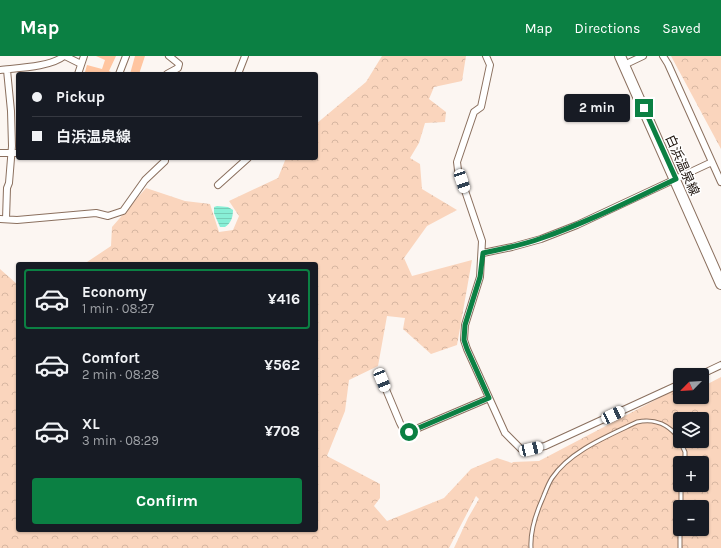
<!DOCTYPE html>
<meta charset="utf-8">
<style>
body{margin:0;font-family:Karla,"Noto Sans JP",sans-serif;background:#20242c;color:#f1f3f6;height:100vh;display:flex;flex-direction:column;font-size:15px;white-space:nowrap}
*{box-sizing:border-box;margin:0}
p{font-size:13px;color:#9ea1a6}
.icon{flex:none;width:22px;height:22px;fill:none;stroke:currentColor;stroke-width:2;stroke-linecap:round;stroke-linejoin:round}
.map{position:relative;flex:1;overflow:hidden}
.panel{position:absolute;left:16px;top:206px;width:302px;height:270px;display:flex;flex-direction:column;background:#171b24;border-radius:4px;box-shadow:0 1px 3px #0004}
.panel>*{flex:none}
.guide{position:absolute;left:16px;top:16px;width:302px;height:88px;border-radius:4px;box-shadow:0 1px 3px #0004;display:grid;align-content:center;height:88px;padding:0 16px;background:#171b24}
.needle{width:26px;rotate:246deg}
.buttons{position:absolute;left:673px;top:312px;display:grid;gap:8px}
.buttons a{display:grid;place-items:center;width:36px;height:36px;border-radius:4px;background:#171b24;box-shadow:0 1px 3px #0004;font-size:20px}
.end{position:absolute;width:18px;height:18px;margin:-9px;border:5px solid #0b8043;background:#fff;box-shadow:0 0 0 2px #fff}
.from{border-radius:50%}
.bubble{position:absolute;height:28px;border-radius:4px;background:#171b24;box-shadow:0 1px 3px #0004;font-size:13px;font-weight:700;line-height:28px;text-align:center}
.car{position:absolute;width:12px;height:24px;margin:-12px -6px;border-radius:5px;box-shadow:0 0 3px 1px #0007;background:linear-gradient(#fff 24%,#345 0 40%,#fff 0 76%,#345 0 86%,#fff 0)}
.guide b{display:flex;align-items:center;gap:14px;height:38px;font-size:15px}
.guide b+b{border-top:1px solid #363941}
.guide i{width:10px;height:10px;background:#f1f3f6}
ul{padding:7px 0 0;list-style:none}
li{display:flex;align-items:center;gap:12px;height:60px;margin:0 8px 6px;padding:0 8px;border:2px solid transparent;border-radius:4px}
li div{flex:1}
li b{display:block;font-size:15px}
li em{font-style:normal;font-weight:700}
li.current{border-color:#0b8043}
li>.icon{width:36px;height:36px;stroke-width:1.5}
.cta{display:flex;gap:8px;margin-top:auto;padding:8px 16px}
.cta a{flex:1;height:46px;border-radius:4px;background:#0b8043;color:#fff;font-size:16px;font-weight:700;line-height:46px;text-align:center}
header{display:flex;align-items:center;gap:24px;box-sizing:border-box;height:56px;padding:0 20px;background:#0b8043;color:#fff}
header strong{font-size:19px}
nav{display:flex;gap:22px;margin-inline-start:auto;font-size:14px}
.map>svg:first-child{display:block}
</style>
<header>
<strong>Map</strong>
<nav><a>Map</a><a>Directions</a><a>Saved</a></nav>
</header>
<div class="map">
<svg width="721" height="492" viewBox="0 0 721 492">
<defs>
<pattern id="forest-crowns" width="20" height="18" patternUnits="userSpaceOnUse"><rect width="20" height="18" fill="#fad5bd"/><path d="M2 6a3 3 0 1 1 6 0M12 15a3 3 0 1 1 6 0" fill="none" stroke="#d6b6a1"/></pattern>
<pattern id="water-rules" width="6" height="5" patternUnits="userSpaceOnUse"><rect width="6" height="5" fill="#88efd6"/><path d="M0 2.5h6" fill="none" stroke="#75ccb6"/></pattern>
</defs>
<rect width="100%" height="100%" fill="#fcf6f2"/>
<path fill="url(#forest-crowns)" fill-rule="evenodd" d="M382 0H466L462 25 434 31 429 43 446 56 445 66 425 67 419 87 410 102 420 108 422 133 457 154 427 170 404 202 412 220 472 204 457 289 431 298 403 273 405 262 387 260 378 310 349 324 345 355 327 400 380 428V442L374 450 387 465 444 442 471 413 497 402 512 407 513 406 539 405 680 331V341H702V331L721 321V492H454L468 462 479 443 476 440 449 492H0V213L18 229V474H316V208H84L111 190 112 171 146 132 185 145 210 148 219 176 233 174 239 160 229 145 278 122 286 102H316V68L366 26ZM680 363H702V385H680ZM680 407H702V429H680ZM680 451H702V473H680Z
M671 0H721V93Z"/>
<path fill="url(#water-rules)" d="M217 150 228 151 233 154C233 161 231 167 225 171H220L214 157V151Z"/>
<path fill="#ffc5a0" d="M96 0H116L109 15 113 17V18H90L85 16 87 9 102 13 105 4Z
M135 0H145L139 18H130Z"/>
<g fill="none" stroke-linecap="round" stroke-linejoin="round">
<g stroke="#8b705f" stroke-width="5">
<path id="service" d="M680 385 685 396V407
M681 451V429
M531 492C530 475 535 460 542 444 545 437 548 428 552 422 570 395 608 380 637 366 655 362 670 369 680 384
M680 492V473"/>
</g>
<g stroke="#8b705f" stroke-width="8">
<path id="minor" d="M65 0 81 8
M486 0 490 9 481 51 474 56 457 106 458 114 482 185 480 221 465 269 464 284 467 293 505 377 521 393H531L545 390 680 328
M663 0 668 8 721 126
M624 9 643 0
M0 14C17 12 51 11 64 0
M78 18 84 0
M119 18 126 0
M167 18 178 12 179 8 169 0
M238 18 245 0
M0 97H18
M218 129 248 102
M0 163 17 164 96 157 108 160 123 155 145 124 165 105V102
M6 163 7 132 9 127 12 90 11 55 7 14
M483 197 512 191 541 183 577 169 712 106
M700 319 721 309
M382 324 400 367 403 373 409 376 489 342"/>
</g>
<g stroke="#8b705f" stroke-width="12">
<path id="primary" d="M620 0 721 228"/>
</g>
<use href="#service" stroke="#fff" stroke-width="3"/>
<use href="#minor" stroke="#fff" stroke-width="6"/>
<use href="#primary" stroke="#fff" stroke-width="10"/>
</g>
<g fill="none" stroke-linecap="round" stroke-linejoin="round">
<path stroke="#0b8043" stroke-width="5" d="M409 376 489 342 467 293 464 284 465 269 480 221 483 197C503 193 523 189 542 182 588 166 631 144 676 123L644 52"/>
</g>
<g text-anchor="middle" stroke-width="3" stroke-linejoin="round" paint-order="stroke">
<g font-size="13" fill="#1c110a" stroke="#fff">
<text transform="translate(683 109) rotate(66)" y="5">白浜温泉線</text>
</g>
</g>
</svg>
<div class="buttons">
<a><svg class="needle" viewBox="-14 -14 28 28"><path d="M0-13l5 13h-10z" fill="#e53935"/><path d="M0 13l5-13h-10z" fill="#9ea1a6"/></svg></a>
<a><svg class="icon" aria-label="layers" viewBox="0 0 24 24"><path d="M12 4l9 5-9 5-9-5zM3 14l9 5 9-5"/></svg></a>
<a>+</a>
<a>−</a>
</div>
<i class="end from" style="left:409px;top:376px"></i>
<i class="end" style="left:644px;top:52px"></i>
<div class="bubble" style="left:564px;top:38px;width:66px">2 min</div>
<i class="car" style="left:462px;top:125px;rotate:162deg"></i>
<i class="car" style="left:382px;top:324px;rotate:158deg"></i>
<i class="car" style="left:613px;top:359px;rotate:65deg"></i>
<i class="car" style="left:531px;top:393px;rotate:77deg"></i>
<div class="guide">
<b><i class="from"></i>Pickup</b>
<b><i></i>白浜温泉線</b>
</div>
<section class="panel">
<ul>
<li class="current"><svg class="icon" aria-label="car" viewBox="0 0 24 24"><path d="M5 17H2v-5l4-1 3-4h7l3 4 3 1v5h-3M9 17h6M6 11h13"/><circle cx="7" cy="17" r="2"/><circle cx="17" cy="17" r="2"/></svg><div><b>Economy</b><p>1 min · 08:27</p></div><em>¥416</em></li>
<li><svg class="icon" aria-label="car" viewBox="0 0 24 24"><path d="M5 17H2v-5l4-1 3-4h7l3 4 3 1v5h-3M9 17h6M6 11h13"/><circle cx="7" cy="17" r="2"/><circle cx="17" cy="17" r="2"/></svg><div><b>Comfort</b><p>2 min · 08:28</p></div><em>¥562</em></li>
<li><svg class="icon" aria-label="car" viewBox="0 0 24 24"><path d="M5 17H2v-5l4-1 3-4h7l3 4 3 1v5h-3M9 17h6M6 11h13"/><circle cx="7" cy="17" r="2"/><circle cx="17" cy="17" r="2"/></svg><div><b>XL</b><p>3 min · 08:29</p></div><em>¥708</em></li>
</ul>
<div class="cta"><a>Confirm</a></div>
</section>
</div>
